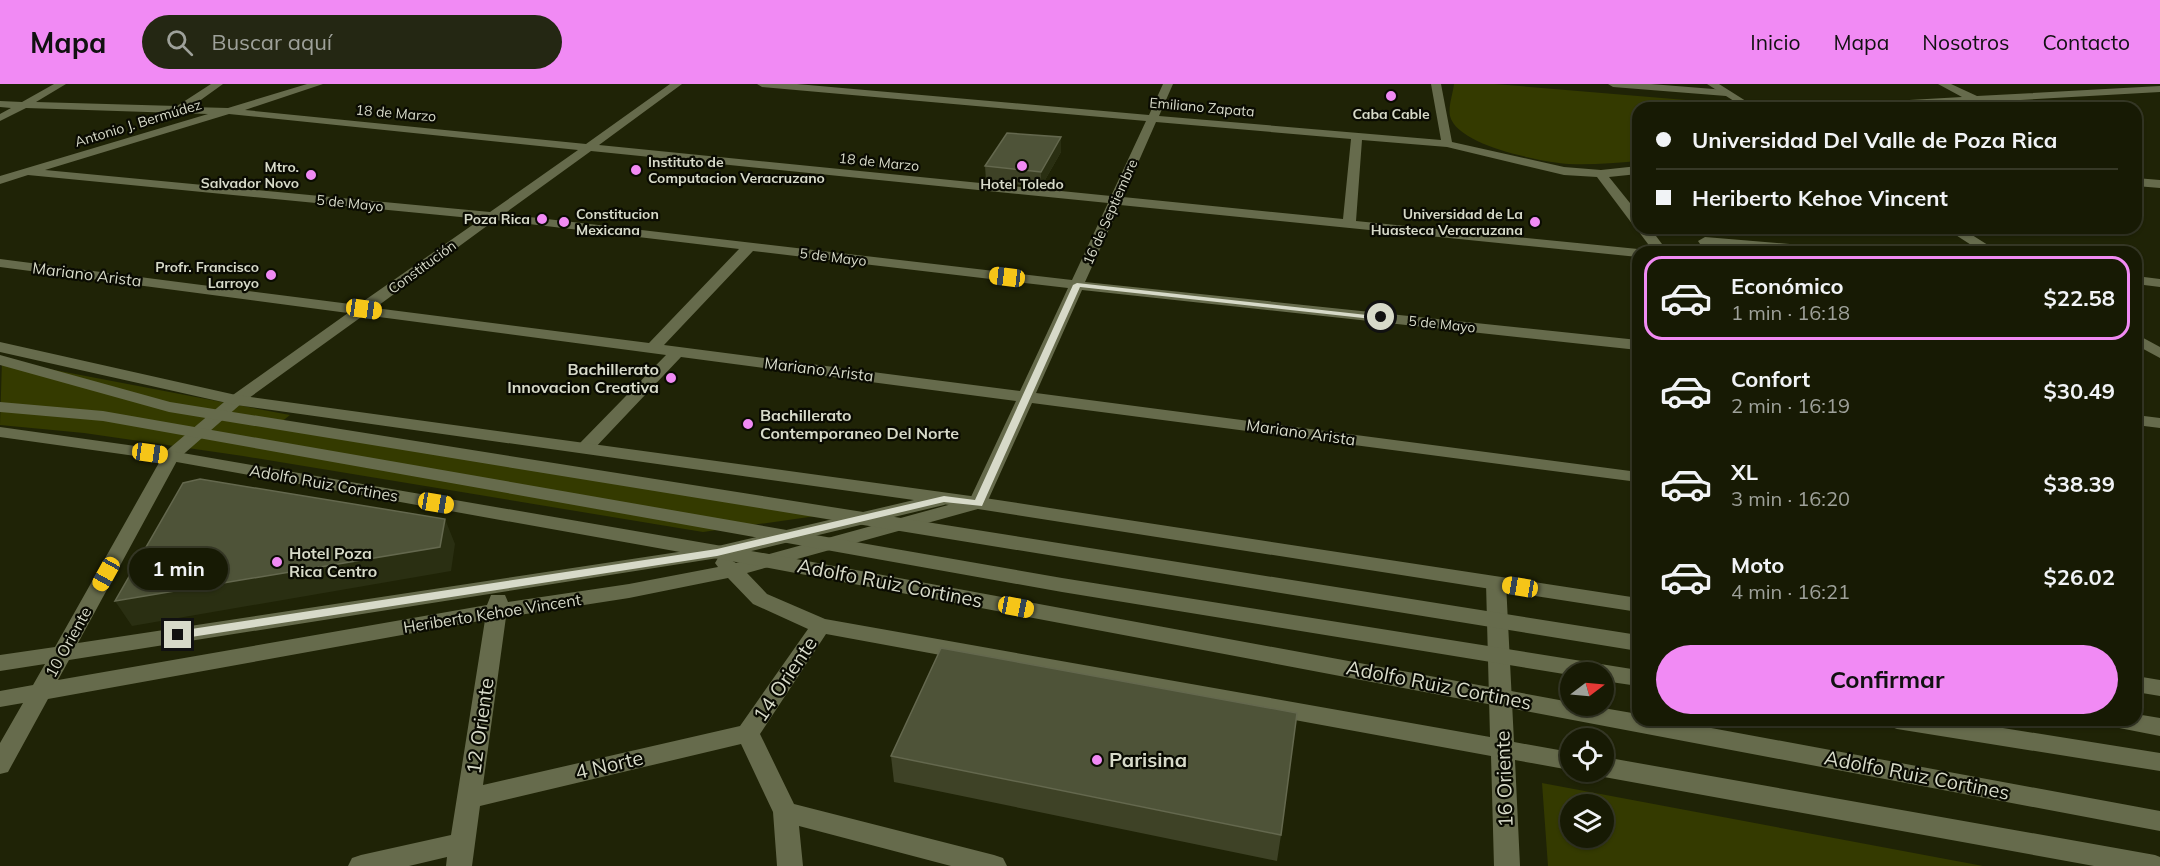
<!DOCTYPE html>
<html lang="es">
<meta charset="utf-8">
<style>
body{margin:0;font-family:Mulish,sans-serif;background:#242713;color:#f1f3f6;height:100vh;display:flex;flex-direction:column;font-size:22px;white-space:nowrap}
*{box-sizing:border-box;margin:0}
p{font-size:20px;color:#9ea19a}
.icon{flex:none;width:33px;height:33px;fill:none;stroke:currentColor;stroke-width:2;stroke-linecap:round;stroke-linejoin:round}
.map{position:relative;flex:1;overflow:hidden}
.panel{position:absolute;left:1632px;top:162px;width:510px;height:480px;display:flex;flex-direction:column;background:#171a04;border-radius:18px;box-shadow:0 2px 4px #0004,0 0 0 2px #363826}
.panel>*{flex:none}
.guide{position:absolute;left:1632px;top:18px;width:510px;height:132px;border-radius:18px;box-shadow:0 2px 4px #0004,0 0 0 2px #363826;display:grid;align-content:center;height:132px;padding:0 24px;background:#171a04}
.needle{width:39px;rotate:74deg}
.tools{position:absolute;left:1560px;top:578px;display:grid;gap:12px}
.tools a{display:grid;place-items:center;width:54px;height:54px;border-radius:50%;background:#171a04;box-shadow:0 2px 4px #0004,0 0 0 2px #363826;font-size:30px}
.end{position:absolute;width:27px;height:27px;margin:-14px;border:8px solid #d7dac9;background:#111;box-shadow:0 0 0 3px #111}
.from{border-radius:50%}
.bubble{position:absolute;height:42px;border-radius:21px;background:#171a04;box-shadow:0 2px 4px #0004,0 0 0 2px #363826;font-size:20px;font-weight:700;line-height:42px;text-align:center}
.car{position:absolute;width:18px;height:36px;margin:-18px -9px;border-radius:8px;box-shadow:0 0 4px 2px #0007;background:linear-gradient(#f5c518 24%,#345 0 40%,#f5c518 0 76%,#345 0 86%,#f5c518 0)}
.guide b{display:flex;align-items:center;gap:21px;height:57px;font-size:22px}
.guide b+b{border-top:2px solid #363826}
.guide i{width:15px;height:15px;background:#f1f3f6}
ul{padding:10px 0 0;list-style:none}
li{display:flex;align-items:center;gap:18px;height:84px;margin:0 12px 9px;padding:0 12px;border:3px solid transparent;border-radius:18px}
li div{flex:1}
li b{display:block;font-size:22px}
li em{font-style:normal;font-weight:700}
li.on{border-color:#f18af4}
li>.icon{width:54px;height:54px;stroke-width:1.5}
.cta{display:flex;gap:12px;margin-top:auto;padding:12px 24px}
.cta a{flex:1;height:69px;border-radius:36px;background:#f18af4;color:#111;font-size:24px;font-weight:700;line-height:69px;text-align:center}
header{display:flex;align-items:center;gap:36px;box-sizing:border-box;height:84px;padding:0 30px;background:#f18af4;color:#111}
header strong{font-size:28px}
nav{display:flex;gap:33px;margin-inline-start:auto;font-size:21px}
.search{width:420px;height:54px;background:#242713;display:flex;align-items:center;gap:15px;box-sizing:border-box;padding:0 21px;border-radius:33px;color:#9ea19a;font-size:22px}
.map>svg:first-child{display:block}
</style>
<header>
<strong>Mapa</strong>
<div class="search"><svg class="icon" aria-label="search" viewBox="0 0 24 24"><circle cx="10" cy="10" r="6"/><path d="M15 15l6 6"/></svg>Buscar aquí</div>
<nav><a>Inicio</a><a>Mapa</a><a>Nosotros</a><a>Contacto</a></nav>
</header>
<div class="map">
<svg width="2160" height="782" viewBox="0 0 2160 782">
<rect width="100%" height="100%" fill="#1f2306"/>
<path fill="#343a00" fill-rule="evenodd" d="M1454 0H1495L1710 18 1720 24H1638V77C1615 79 1592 81 1569 80 1543 78 1457 62 1450 32 1448 23 1453 9 1454 0Z
M2 276 290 331 280 339 837 429 703 448 243 372 84 349 0 341Z
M1542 699 1983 782H1548ZM1570 720H1604V753H1570Z"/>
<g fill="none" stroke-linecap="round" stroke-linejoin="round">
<path fill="#666b4c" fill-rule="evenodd" d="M54 0H66L36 18 177 22 211 0H223L191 23 228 24 307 0H323L245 26 586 60 670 0H682L599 61 1111 112 1146 37 762 3 757 0H797L1149 31 1163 0H1173L1159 32 1441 56 1431 0H1441L1452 58 1564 83 1601 86 1638 82V90L1609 93 1638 129V144H1650L1668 168H1654L1636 144 1638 142 1633 141 1597 93 1564 91 1447 63 1362 56 1356 137 1638 165 1644 168H1638V173L1120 121 1085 198 1638 256V266L1082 206 1036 309 1638 388V398L1032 319 985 423 747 489 767 510 825 535 1490 653 1486 499 1489 494H1503L1506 499 1514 658 1570 668V686L1515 676 1520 782H1494L1491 672 826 550 760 650 794 720 994 771 1003 774 1007 782H951L799 742 803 782H777L773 728 741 660 480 722 472 782H446L447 773 409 782H348L352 774 361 771 451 751 485 536 48 615 8 688 0 690V659L23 619 0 623V607L33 601 45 580 0 587V571L55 563 165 368 230 313 348 229 0 183V175L358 221 481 135 28 91 0 100V92L208 30 26 24 0 37V30L11 24 0 23V17L22 18ZM229 30 578 66 490 128 45 86ZM1156 38 1351 55 1343 135 1123 113ZM591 67 1108 119 1072 196 504 130ZM495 136 739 165 649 259 375 224ZM753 167 1068 204 1020 307 664 261ZM364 231 666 271 580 359 577 363 586 368 592 367 681 273 1016 317 970 415 736 479 726 473 944 421 953 415 944 409 718 462 78 559 178 375 242 319ZM718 474 715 479 718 483 629 500 508 518 505 511H491L487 521 58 596 69 576ZM728 494 753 520 808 545 740 642 483 701 506 533 629 514Z
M1608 0H1651L1726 6 1731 9 1726 12 1613 3Z
M1938 0H1951L1977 12 2160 2V8L1878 24H1816L1821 21 1962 13Z
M2136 94 2160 96V104L2136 102Z
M1705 153 1837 164 1844 168H1789L1700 160 1698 157Z
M2136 192 2160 195V203L2136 200Z
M2136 331 2160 334V344L2136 341Z
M1604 673 2155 771 2160 773V782H2094L1604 693 1594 687H1604Z"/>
<path fill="#666b4c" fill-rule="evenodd" d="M1707 0H1719L1757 24H1745Z
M1945 144H1961L1999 168H1982Z
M2136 250 2160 263V274L2136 261Z
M0 258 236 311 978 413 1638 514V528L978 425 236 321 0 268Z
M0 271 170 318 1638 551V567L169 328 0 281Z
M0 318 103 327 1062 494 1638 586V602L1604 597V588H1570V591L1062 508 103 337 0 328Z
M0 343 171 367 769 470 1570 618V621H1586L1638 630V636H1668L2160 727V747L769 484 171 377 0 353Z
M2136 592 2160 596V612L2136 608Z
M2136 630 2160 634V652L2109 642 2106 636H2136Z
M1886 636H1953L2160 669V687L1897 645 1889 642Z"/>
</g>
<path fill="#3e4226" d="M1061 53V68L1041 103 986 97 985 82Z
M891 672 1281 751 1277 777 894 698Z"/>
<path fill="#2a2f12" d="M1061 53V68L1041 103V88Z
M445 435 455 460 451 487 132 542 115 517Z"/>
<path fill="#4e5338" stroke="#64684e" stroke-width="1.5" d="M1007 49 1061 53 1041 88 985 82Z
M200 395 445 435 440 463 115 517 183 399Z
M941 564 1297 629 1281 751 891 672Z"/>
<path fill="#d7dac9" d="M1077 199 1385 233 1381 236 1080 203 982 422 944 418 717 472 178 555 173 551 178 547 717 465 944 412 975 416 1073 201Z"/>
<g fill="#f18af4" stroke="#0a0b02" stroke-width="2">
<circle cx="1391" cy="12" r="6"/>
<circle cx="1022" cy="82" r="6"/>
<circle cx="636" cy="86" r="6"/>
<circle cx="311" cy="91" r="6"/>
<circle cx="542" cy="135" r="6"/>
<circle cx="564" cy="138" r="6"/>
<circle cx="1535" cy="138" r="6"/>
<circle cx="271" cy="191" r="6"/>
<circle cx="671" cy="294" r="6"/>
<circle cx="748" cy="340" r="6"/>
<circle cx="277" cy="478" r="6"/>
<circle cx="1097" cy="676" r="6"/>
</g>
<g text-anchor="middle" stroke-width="4.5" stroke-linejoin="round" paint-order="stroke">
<g font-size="14" fill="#d7dac9" stroke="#0a0b02">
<text transform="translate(1202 23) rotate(5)" y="5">Emiliano Zapata</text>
<text transform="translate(396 29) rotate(5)" y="5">18 de Marzo</text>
<text transform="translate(138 39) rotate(-17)" y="5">Antonio J. Bermúdez</text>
<text transform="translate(879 78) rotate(6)" y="5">18 de Marzo</text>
<text transform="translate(350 119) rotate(6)" y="5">5 de Mayo</text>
<text transform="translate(1110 128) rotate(-66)" y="5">16 de Septiembre</text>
<text transform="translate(833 173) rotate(7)" y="5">5 de Mayo</text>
<text transform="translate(422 183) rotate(-36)" y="5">Constitución</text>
<text transform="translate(1442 240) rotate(6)" y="5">5 de Mayo</text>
</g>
<g font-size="14" font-weight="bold" fill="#d7dac9" stroke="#0a0b02" text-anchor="end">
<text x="1391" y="35" text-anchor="middle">Caba Cable</text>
<text x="648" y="83" text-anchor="start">Instituto de<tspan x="648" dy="16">Computacion Veracruzano</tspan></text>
<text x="299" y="88">Mtro.<tspan x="299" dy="16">Salvador Novo</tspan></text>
<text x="1022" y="105" text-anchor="middle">Hotel Toledo</text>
<text x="576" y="135" text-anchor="start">Constitucion<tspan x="576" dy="16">Mexicana</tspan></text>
<text x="1523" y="135">Universidad de La<tspan x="1523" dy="16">Huasteca Veracruzana</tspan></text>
<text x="530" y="140">Poza Rica</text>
<text x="259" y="188">Profr. Francisco<tspan x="259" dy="16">Larroyo</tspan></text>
</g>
<g font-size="16" fill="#d7dac9" stroke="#0a0b02">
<text transform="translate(87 190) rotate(7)" y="6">Mariano Arista</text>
<text transform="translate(819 285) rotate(7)" y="6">Mariano Arista</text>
<text transform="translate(1301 348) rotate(8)" y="6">Mariano Arista</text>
<text transform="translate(324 399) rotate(10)" y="6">Adolfo Ruiz Cortines</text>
<text transform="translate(492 529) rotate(-9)" y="6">Heriberto Kehoe Vincent</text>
<text transform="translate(68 558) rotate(-61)" y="6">10 Oriente</text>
</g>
<g font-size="16" font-weight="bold" fill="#d7dac9" stroke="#0a0b02" text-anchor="start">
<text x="659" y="291" text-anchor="end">Bachillerato<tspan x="659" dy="18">Innovacion Creativa</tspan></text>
<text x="760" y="337">Bachillerato<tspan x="760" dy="18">Contemporaneo Del Norte</tspan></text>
<text x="289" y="475">Hotel Poza<tspan x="289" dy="18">Rica Centro</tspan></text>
</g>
<g font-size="20" fill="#d7dac9" stroke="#0a0b02">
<text transform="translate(890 499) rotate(11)" y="7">Adolfo Ruiz Cortines</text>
<text transform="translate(785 595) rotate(-56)" y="7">14 Oriente</text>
<text transform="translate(1439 601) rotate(11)" y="7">Adolfo Ruiz Cortines</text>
<text transform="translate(480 642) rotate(-82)" y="7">12 Oriente</text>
<text transform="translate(609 681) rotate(-13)" y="7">4 Norte</text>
<text transform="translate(1917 691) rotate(11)" y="7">Adolfo Ruiz Cortines</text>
<text transform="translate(1504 695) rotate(-92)" y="7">16 Oriente</text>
</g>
<g font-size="20" font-weight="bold" fill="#d7dac9" stroke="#0a0b02" text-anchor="start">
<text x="1109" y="683">Parisina</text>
</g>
</g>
</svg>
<div class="tools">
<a><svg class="needle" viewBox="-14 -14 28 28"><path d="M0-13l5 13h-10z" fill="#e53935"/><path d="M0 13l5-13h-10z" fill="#9ea19a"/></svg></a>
<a><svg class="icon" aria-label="locate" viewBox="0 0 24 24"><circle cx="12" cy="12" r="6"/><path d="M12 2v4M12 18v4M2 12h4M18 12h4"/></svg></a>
<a><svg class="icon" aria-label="layers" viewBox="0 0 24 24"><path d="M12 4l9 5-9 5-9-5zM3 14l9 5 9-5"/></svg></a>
</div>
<i class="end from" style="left:1381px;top:233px"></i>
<i class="end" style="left:178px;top:551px"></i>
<div class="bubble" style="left:129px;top:464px;width:99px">1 min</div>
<i class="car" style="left:1007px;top:193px;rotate:277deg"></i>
<i class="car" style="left:364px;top:225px;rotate:98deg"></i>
<i class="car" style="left:150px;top:369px;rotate:98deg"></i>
<i class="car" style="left:436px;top:419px;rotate:100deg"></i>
<i class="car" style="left:106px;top:490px;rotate:209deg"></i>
<i class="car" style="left:1520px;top:503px;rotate:279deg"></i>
<i class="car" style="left:1016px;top:523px;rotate:101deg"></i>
<div class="guide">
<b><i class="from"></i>Universidad Del Valle de Poza Rica</b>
<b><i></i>Heriberto Kehoe Vincent</b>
</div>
<section class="panel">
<ul>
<li class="on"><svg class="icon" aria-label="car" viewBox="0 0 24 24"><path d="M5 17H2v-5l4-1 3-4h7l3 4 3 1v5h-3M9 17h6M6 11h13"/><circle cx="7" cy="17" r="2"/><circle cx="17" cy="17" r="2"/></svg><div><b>Económico</b><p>1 min · 16:18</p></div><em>$22.58</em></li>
<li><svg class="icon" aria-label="car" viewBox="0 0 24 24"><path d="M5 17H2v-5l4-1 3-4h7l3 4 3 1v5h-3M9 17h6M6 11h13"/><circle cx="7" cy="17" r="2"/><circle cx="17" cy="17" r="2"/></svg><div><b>Confort</b><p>2 min · 16:19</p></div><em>$30.49</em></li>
<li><svg class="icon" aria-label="car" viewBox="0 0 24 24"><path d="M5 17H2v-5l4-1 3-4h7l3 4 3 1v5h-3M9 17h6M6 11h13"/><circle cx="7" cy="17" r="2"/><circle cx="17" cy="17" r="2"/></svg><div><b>XL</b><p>3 min · 16:20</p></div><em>$38.39</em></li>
<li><svg class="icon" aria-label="car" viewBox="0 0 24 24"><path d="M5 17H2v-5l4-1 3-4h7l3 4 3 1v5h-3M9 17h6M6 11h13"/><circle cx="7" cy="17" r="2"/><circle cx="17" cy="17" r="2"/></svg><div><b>Moto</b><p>4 min · 16:21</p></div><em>$26.02</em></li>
</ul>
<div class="cta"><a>Confirmar</a></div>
</section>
</div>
